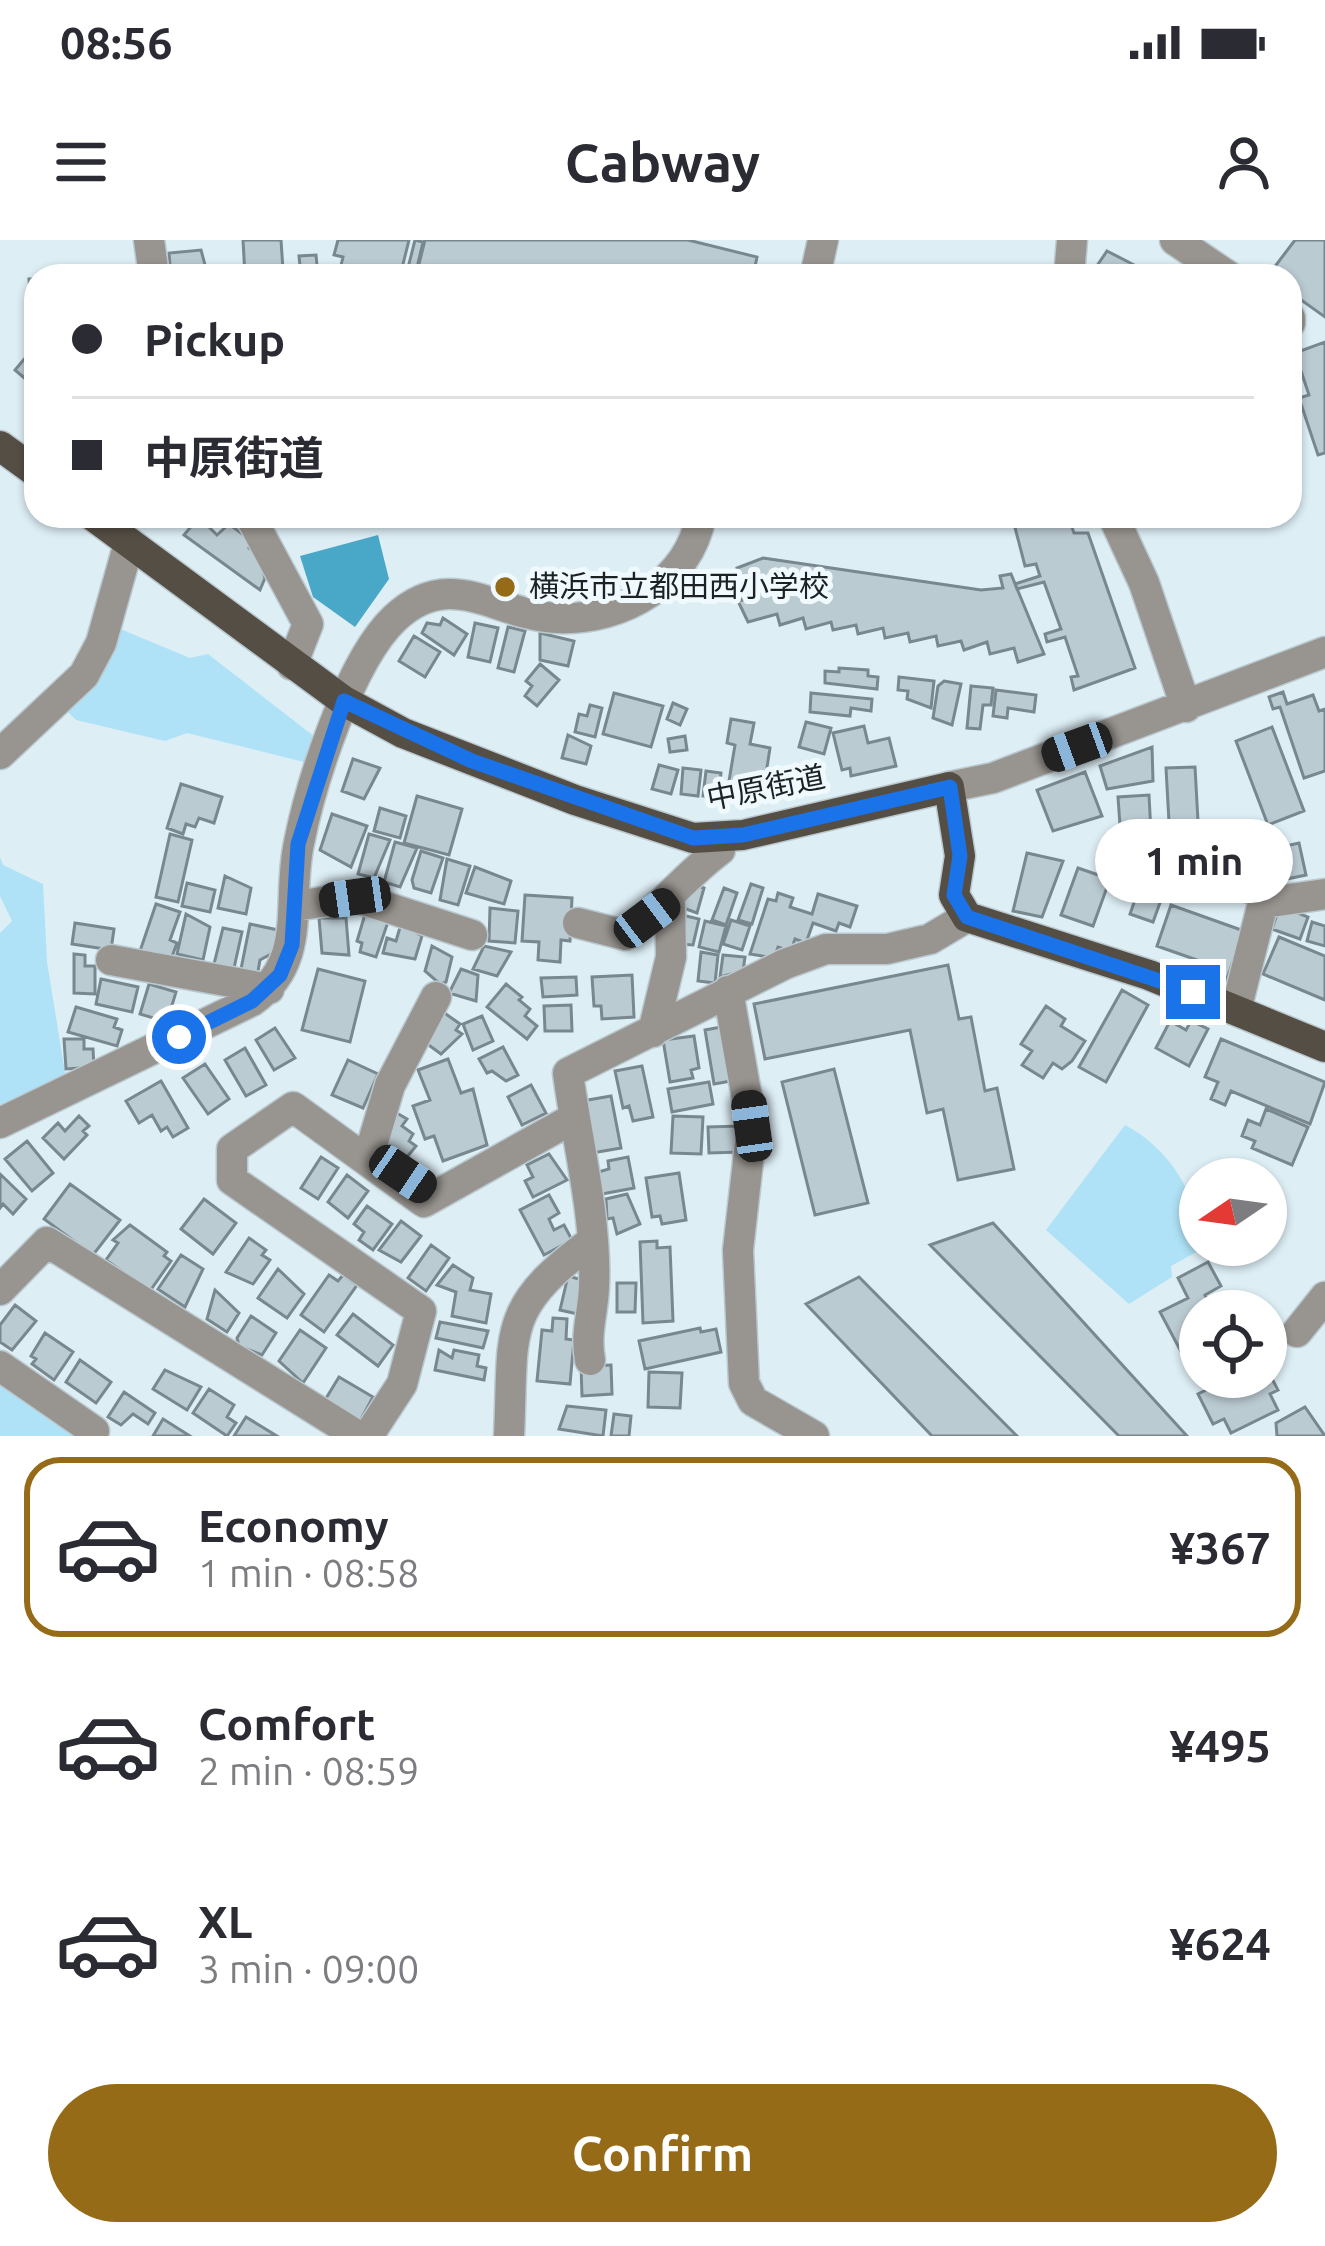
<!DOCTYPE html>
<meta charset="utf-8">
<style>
body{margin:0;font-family:Ubuntu,"Noto Sans JP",sans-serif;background:#f2f2f3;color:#2b2b33;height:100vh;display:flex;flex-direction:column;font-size:45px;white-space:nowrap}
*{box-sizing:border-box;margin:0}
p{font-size:39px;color:#7c7c81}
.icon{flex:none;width:66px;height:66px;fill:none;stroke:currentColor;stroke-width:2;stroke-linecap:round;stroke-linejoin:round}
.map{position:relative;height:1196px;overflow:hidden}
.panel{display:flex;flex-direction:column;background:#fff;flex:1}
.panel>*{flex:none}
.banner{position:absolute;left:24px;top:24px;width:1278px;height:264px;border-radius:36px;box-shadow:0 3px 9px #0004;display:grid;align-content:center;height:264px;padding:0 48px;background:#fff}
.needle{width:78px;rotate:257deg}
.fabs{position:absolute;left:1179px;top:918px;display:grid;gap:24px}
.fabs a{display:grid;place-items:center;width:108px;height:108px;border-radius:50%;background:#fff;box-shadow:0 3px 9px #0004;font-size:60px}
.end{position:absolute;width:54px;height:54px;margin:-27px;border:15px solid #1a73e8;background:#fff;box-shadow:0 0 0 6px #fff}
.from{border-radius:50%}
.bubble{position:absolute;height:84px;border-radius:42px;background:#fff;box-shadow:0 3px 9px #0004;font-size:39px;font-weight:600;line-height:84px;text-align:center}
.car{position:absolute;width:36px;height:72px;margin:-36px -18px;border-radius:15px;box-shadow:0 0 9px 3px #0007;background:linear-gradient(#222 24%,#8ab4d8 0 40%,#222 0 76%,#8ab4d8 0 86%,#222 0)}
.banner b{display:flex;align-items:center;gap:42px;height:114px;font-size:45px}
.banner b+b{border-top:3px solid #e1e1e2}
.banner i{width:30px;height:30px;background:#2b2b33}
ul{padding:21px 0 0;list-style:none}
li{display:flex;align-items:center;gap:36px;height:180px;margin:0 24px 18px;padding:0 24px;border:6px solid transparent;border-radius:36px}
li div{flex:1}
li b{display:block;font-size:45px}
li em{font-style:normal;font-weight:600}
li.on{border-color:#966b17}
li>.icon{width:108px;height:108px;stroke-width:1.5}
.button{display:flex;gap:24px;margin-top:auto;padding:24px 48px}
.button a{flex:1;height:138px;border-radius:72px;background:#966b17;color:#fff;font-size:48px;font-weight:600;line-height:138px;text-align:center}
.status{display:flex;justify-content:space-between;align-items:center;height:84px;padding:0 60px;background:#fff;direction:ltr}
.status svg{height:33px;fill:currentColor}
header{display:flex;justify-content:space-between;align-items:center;height:156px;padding:0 48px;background:#fff;font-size:54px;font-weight:600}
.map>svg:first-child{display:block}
</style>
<div class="status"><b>08:56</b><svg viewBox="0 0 49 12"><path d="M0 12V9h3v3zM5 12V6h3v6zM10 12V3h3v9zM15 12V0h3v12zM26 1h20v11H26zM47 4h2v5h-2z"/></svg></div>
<header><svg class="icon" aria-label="menu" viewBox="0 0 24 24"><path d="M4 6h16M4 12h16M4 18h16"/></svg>Cabway<svg class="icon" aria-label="person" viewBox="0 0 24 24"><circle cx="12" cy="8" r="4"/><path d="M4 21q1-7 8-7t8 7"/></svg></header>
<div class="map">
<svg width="1325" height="1196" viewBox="0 0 1325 1196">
<rect width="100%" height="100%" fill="#ddeef5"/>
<path fill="#afe2f6" d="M118 388 190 418 208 414 315 497 312 524 187 493 165 501 76 480 66 470Z
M0 617 3 625 43 644 47 722 66 839 0 874V693L12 681 0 656Z
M1125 885C1168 907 1200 956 1200 1005H1209L1171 1026 1172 1037 1129 1064 1046 990Z
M0 1138 70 1184 72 1196H0Z"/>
<path fill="#49a7c8" d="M378 295 389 339 355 387 313 357 300 316Z"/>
<path fill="#bbcbd2" stroke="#79888f" stroke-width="3" d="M243 0H281L283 30 245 36Z
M338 0H409L400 36 372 29 371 36 339 34 343 17 334 15Z
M415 0 423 2 415 36H406Z
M425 0H688L757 17 753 36H416Z
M1295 0H1325V77L1290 52V36L1270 33Z
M201 10 208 36H171L169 13Z
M1107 11 1140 28 1143 36H1090Z
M316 15 318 36H301L299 16Z
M29 39H36V84H32Z
M1325 102V213L1318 215 1299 158 1309 155 1295 113Z
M36 105V148L15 130Z
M1012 276H1068L1074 293H1088L1135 428 1074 450 1071 437 1078 436 1065 397 1047 402 1045 394 1061 389 1044 342 1017 349 1015 344 1040 336 1036 324 1025 326Z
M199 277 217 295 229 284 253 302 249 308 259 316 265 338 260 350 184 295Z
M763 318 981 350 1003 348 1000 336 1011 334 1044 414 1018 422 1014 408 990 414 987 402 964 410 961 401 938 406 936 396 910 402 908 393 885 398 883 388 858 394 856 385 833 390 831 382 806 389 803 378 780 385 777 374 748 382 738 361 743 360 737 328Z
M443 378 467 394 454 415 422 393 427 383 440 385Z
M475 383 498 388 490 422 468 417Z
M508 387 525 391 514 432 498 428Z
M540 393 574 401 568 426 540 420Z
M414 396 440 412 425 437 399 421Z
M540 424 559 440 537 466 525 456 532 446 526 441Z
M839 428 868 430V436L878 437 877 449 825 443V431L839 432Z
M899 437 934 441 931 468 907 459 908 451 898 450Z
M944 441 961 444 952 485 933 478 938 446Z
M971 446 993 448 991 465H983L980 489 967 488Z
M996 450 1036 455 1034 472 1008 468 1007 478 993 476Z
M1283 452 1287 464 1313 455 1319 471 1325 469V531L1304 538 1280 467 1273 469 1269 457Z
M614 453 663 466 651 507 603 494Z
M811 453 872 459 871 471 851 468 850 476 810 472Z
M673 463 687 469 680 485 667 479Z
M590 465 602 468 595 497 575 492 579 474 587 476Z
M731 479 754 483 750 504 770 508 763 553 728 547 735 505 727 503Z
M806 482 831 488 824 514 799 507Z
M864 486 868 503 889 498 896 526 851 536 850 528 842 530 833 493Z
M1272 487 1304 571 1268 585 1236 501Z
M568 495 591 506 586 524 562 518Z
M685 496 687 510 670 512 668 499Z
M1152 507 1153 541 1107 549 1100 526Z
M353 519 380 528 364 559 342 551Z
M659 525 678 530 671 554 652 549Z
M1195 527 1198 581 1169 582 1166 528Z
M683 528 701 530 698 556 681 554Z
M706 531 721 533 718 558 703 556Z
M1085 532 1102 576 1053 591 1037 550Z
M181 544 222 557 214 583 199 578 195 587 186 584 183 594 167 588Z
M1149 555 1152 612 1122 614 1118 557Z
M417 556 462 569 449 615 404 603Z
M380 568 406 576 400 598 374 591Z
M332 574 367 586 351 627 320 610Z
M170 594 192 600 178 662 156 657Z
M369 594 390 600 374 638 358 634Z
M395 602 417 608 400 647 384 642Z
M1299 603 1306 635 1282 640 1268 610Z
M1172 610 1204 616 1197 656 1173 652Z
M421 611 443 618 431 653 414 648 412 640Z
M1027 613 1063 621 1042 677 1013 671Z
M1221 615 1251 623 1246 662 1211 653Z
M447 619 470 626 458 665 440 660Z
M475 627 511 641 504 664 466 653Z
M1078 628 1110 639 1093 686 1061 675Z
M225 636 251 648 246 674 218 668Z
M1143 637 1166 646 1153 682 1130 674Z
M187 643 215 650 210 672 182 666Z
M691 644 704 648 697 673 678 666Z
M751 644 763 648 752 684 738 680Z
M724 648 737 653 726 685 712 680Z
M778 653 793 658 790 667 812 674 818 654 857 666 850 687 839 683 836 691 813 683 806 703 795 699 791 711 778 707 774 718 750 714 768 659 776 661Z
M525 655 572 658 570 701 561 700 560 722 538 720 539 702 522 701Z
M156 664 180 672 170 700 177 703 170 722 140 711Z
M1171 665 1244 691 1226 741 1211 735 1214 726 1157 706Z
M1280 666 1308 677 1300 699 1272 689Z
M490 668 518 671 515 703 489 701Z
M366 671 389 679 376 717 360 712 362 703 357 701Z
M186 674 210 687 203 720 177 714Z
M682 675 699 679 693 705 679 704Z
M319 678H346L349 715 322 713Z
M731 680 750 686 742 710 723 704Z
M705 681 726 686 719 712 699 707Z
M1312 682 1325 686V706L1307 701Z
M75 683 114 689 111 710 72 704Z
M250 684 278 690 273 713 260 720 257 737 240 734Z
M401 684 422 696 415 719 383 713 387 698 396 701Z
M223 688 242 692 234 728 214 724Z
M1279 697 1325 716V760L1263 734Z
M432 706 452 717 446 742 440 744 425 731Z
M484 706 511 712 497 736 473 729Z
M701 712 718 715 715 743 698 741Z
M74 714 85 715V726H95V754L74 753Z
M723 715 745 717 743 731 720 737Z
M948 725 959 779 971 777 985 851 997 848 1014 929 958 940 943 869 927 873 910 790 765 819 754 764Z
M318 729 365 741 350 802 302 790Z
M461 729 478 735 476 761 449 753Z
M632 735 634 777 602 779 601 766H594L592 737Z
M576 737 577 755 543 757 541 738Z
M101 739 138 747 132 772 96 764Z
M149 744 176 752 167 782 140 774Z
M506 744 522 757 519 760 530 769 525 776 537 786 527 799 487 767Z
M1122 750 1148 765 1106 842 1079 827Z
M571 765 572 791H545L544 766Z
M1046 766 1065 779 1061 786 1085 801 1072 821 1062 829 1053 823 1043 838 1022 825 1032 811 1021 804Z
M76 767 117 779 114 787 122 790 117 806 68 792Z
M436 767 460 784 456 790 462 794 441 814 415 795Z
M482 776 493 801 473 810 463 784Z
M1170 781 1186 790 1191 781 1208 789 1189 826 1156 808Z
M721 787 731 841 714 844 705 790Z
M275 788 295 818 274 830 256 800Z
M694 796 699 828 691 830 693 838 670 842 663 800Z
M64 799H84V809H93L94 827 66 829Z
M1221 799 1325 842 1310 884 1231 851 1225 865 1211 859 1218 842 1205 837Z
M503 807 518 835 506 841 492 831 487 833 479 819Z
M245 808 266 845 246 856 225 820Z
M448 819 461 853 473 849 487 905 443 921 434 896 425 899 413 866 430 860 418 830Z
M348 820 378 834 363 868 332 855Z
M205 824 229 859 208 874 183 838Z
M642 826 653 877 633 881 629 866 623 868 615 831Z
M834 829 868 963 815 975 782 842Z
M161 841 188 888 173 897 167 887 161 891 152 875 139 883 126 861Z
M709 842 713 864 672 872 668 849Z
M531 845 546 873 522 885 508 857Z
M611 856 621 908 592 913 582 861Z
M1266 869 1308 887 1292 925 1252 908 1255 901 1242 896 1248 880 1260 885Z
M395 872 407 879 402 886 413 894 409 901 416 906 407 917 378 898Z
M79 876 89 886 83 891 87 895 64 919 43 898 58 883 65 891Z
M673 876 703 877 701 914 671 913Z
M740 886 741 912 709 913 708 887Z
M27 901 53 933 32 951 5 919Z
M549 914 567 940 533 957 525 941 533 937 527 925Z
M321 917 338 928 318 959 301 948Z
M628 917 634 948 602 954 598 932 609 929 608 921Z
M679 933 686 980 662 984 660 976 652 977 646 938Z
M0 934 26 959 13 974 3 964 0 968Z
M347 935 368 951 348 978 328 962Z
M70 944 120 980 93 1015 44 979Z
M627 954 640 984 617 994 613 978 607 979 606 959Z
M549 955 559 973 549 979 554 990 564 985 572 1000 544 1015 520 970Z
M204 959 236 983 213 1014 181 989Z
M367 966 392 984 373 1010 359 1000 364 992 354 984Z
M401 981 421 996 401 1022 379 1010Z
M993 983 1187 1196H1119L930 1005Z
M130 985 167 1012 164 1016 171 1021 150 1051 106 1020 118 1003 113 1000Z
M249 998 266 1010 262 1015 270 1020 253 1044 226 1032Z
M657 1001V1008L670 1007 673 1081 643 1083 640 1002Z
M431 1005 449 1018 426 1051 408 1038Z
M181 1015 203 1029 185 1067 158 1049Z
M1208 1022 1221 1046 1205 1055 1210 1065 1219 1060 1224 1071H1200V1114L1186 1121 1160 1072 1188 1058 1178 1038Z
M453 1025 473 1038 470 1050 491 1054 486 1083 452 1076 456 1052 437 1045Z
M278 1029 304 1054 287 1078 258 1058Z
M329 1035 338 1041 343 1035 357 1045 324 1092 301 1075Z
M568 1036 590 1042 582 1075 560 1070Z
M859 1037 1017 1196H932L806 1064Z
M617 1043H636L635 1072H617Z
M215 1050 239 1073 227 1092 207 1079Z
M15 1065 36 1081 12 1110 0 1102V1085Z
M353 1074 393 1105 378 1126 337 1095Z
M251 1076 276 1093 262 1115 239 1106 237 1098Z
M553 1078 567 1079 566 1099 574 1100 570 1144 537 1141 542 1090 552 1091Z
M440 1082 488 1091 483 1108 436 1098Z
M700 1088 701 1092 716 1089 721 1112 645 1129 639 1101Z
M300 1090 326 1108 303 1143 279 1121Z
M45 1093 73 1112 54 1140 32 1124 36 1119 31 1116Z
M439 1110 452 1118 454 1110 479 1115 477 1126 486 1128 484 1140 435 1130Z
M80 1120 111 1142 96 1163 66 1142Z
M611 1125 612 1154 582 1156 581 1126Z
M1266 1127 1278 1150 1270 1154 1278 1170 1231 1193 1224 1179 1213 1184 1198 1154 1206 1150 1199 1135 1266 1137Z
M165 1130 201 1147 187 1170 153 1149Z
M649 1132 682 1133 680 1168 648 1167Z
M339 1137 373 1157 360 1181 325 1160Z
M209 1149 234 1165 227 1177 236 1183 227 1196 193 1173Z
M124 1152 155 1173 148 1184 133 1174 121 1185 108 1177Z
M567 1166 606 1170 603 1196 559 1189Z
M1305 1167 1325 1196H1277L1276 1183Z
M614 1174 631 1176 629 1196H611Z
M246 1177 277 1196H234Z
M163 1179 190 1196H153Z"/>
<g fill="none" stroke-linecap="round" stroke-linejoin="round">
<g stroke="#bac9cf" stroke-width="33">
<path id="minor" d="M149 0 154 36
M1175 0 1228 36
M815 36 823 0
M1069 36 1072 0
M1290 78V83
M250 276 308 384 292 425
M1113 276 1144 343 1186 467
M0 514 84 435 101 403 129 303
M949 547 993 538 1325 412
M295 666 355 657 472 695
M578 683 625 695C660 669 685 636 720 610
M111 720 269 749
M728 751 752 886 738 1010 744 1143 753 1161 814 1196
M1236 770 1263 663 1325 654
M653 792 671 717 670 661
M0 883 252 761C309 720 286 662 299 603 311 542 350 420 395 378 452 325 496 376 558 378 622 381 689 342 701 276
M390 926 370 912 390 845 436 757
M0 1050 47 1002 358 1196
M1297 1092 1325 1057
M590 1120C585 1093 593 1073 594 1047 597 977 577 902 568 833L785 724 826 709H887L930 699 967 677
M0 1126 94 1191
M368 1196 402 1144 421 1071 232 940V909L293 867 424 962 574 878
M509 1196C514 1091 500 1069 591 1002"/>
</g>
<g stroke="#bac9cf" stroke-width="33">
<path id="major" d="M0 206 36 232
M93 276 344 461 403 493 575 560 693 598 743 595 949 547 960 616 954 655 967 677 1149 735 1325 807"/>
</g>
<use href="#minor" stroke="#98948f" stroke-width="30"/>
<use href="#major" stroke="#554e45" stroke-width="30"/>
</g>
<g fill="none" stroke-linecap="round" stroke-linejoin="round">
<path stroke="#1a73e8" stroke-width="15" d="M179 797 252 761 280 735 292 705 298 604 344 461 472 521 693 598 743 595 950 547 960 616 954 655 967 677 1193 752"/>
</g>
<circle fill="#966b17" stroke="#f0fafe" stroke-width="4.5" cx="505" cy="347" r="12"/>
<g text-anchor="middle" stroke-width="10" stroke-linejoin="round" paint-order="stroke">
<g font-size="30" fill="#1c2224" stroke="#f0fafe" text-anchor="start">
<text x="529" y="357">横浜市立都田西小学校</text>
</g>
<g font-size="30" fill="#1c2224" stroke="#f0fafe">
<text transform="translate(766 548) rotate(-11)" y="10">中原街道</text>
</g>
</g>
</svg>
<div class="fabs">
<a><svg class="needle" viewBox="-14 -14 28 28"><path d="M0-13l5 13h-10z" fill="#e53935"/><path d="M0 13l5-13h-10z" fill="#7c7c81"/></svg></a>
<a><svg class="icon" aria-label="locate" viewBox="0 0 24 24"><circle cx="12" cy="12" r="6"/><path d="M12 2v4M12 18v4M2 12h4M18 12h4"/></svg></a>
</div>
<i class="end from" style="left:179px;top:797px"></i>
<i class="end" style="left:1193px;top:752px"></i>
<div class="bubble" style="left:1095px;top:579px;width:198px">1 min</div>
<i class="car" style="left:1077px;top:507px;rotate:250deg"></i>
<i class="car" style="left:355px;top:657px;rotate:262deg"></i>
<i class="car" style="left:647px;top:678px;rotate:53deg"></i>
<i class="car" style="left:752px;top:886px;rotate:352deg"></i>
<i class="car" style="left:403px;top:934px;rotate:124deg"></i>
<div class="banner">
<b><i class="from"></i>Pickup</b>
<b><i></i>中原街道</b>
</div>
</div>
<section class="panel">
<ul>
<li class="on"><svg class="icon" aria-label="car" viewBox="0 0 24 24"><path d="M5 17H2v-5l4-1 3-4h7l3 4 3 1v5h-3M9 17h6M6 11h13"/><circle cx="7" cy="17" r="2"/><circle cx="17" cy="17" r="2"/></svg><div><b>Economy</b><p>1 min · 08:58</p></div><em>¥367</em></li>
<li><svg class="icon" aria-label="car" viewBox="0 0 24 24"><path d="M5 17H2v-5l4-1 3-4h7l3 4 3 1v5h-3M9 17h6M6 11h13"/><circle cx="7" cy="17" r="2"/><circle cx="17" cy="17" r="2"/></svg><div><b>Comfort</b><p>2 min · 08:59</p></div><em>¥495</em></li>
<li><svg class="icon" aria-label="car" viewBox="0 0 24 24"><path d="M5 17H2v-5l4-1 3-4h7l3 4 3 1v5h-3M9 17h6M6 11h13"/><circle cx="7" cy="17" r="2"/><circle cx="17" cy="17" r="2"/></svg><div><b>XL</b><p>3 min · 09:00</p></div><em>¥624</em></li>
</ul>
<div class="button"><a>Confirm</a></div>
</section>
